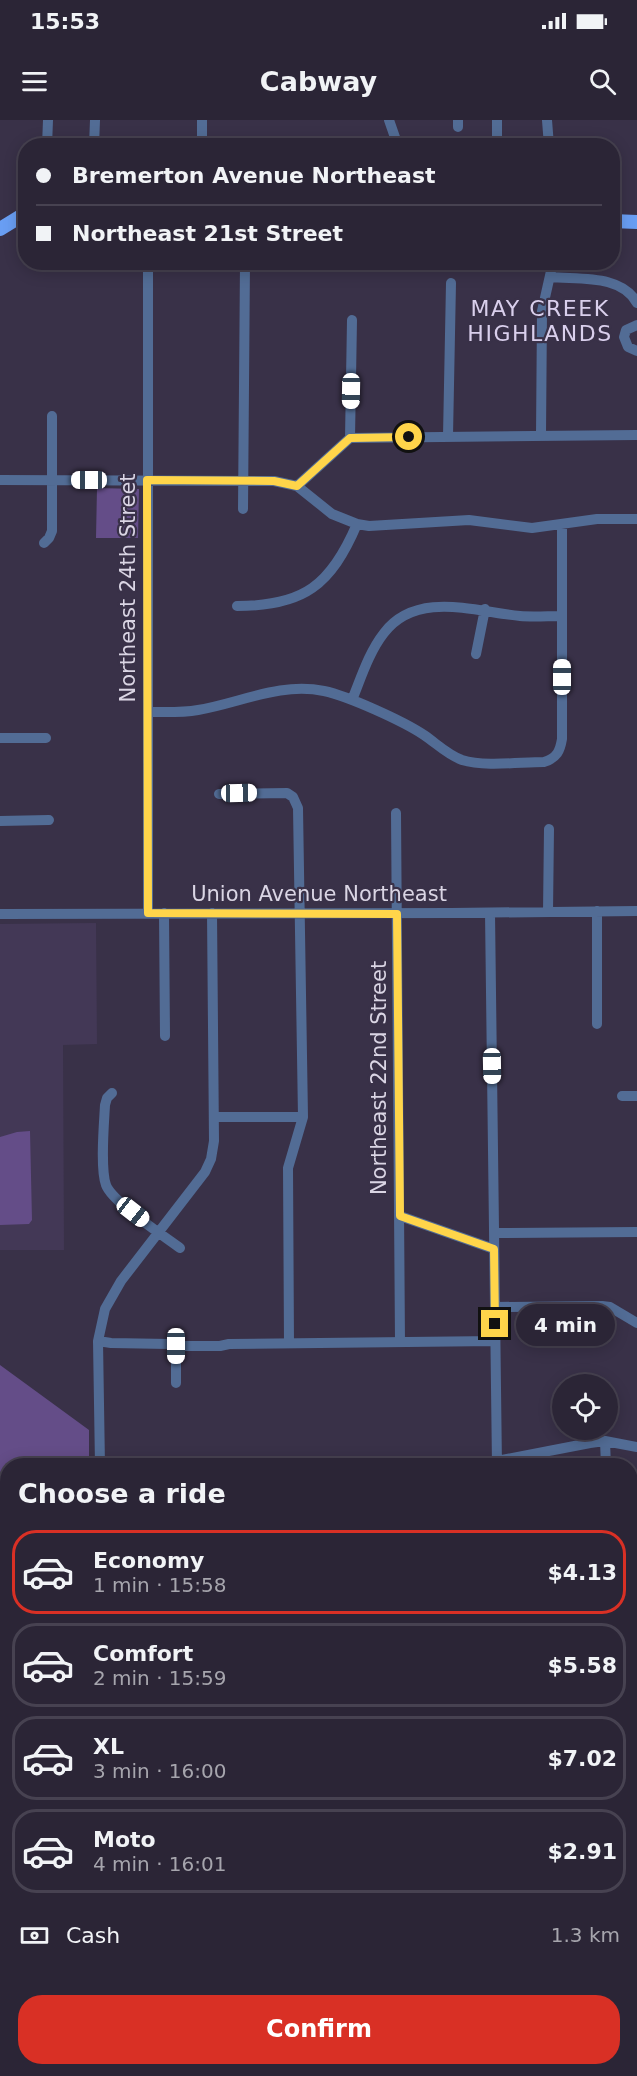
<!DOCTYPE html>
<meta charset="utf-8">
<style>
body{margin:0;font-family:"DejaVu Sans",sans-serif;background:#332d3e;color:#f1f3f6;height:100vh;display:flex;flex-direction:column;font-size:22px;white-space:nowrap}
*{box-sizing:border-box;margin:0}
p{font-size:20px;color:#a6a5ad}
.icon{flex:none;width:33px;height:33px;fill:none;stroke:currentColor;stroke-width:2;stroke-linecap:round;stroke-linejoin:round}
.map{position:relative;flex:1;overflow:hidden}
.details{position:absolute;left:0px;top:1338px;width:638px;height:618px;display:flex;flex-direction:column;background:#2b2536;border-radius:24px 24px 0 0;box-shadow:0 3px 15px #0003,0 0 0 2px #474251}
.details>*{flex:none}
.top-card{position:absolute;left:18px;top:18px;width:602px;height:132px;border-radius:24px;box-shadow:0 3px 15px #0003,0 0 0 2px #474251;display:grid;align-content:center;height:132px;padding:0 18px;background:#2b2536}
.tools{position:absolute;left:552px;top:1254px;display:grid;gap:12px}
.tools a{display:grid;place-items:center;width:66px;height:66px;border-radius:50%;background:#2b2536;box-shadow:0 3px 15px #0003,0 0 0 2px #474251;font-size:30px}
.end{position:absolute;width:27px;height:27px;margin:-14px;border:8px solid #ffd54a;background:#111;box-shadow:0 0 0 3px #111}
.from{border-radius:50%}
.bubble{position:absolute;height:42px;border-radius:21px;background:#2b2536;box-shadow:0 3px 15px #0003,0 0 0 2px #474251;font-size:20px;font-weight:700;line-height:42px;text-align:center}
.car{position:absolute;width:18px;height:36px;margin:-18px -9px;border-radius:8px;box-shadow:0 0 4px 2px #0007;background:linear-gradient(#fff 24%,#345 0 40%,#fff 0 76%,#345 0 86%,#fff 0)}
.top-card b{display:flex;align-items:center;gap:21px;height:57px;font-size:22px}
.top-card b+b{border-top:2px solid #474251}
.top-card i{width:15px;height:15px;background:#f1f3f6}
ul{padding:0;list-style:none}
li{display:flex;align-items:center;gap:18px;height:84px;margin:0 12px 9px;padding:0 6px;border:3px solid #474251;border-radius:24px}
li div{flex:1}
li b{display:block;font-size:22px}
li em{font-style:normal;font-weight:700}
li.current{border-color:#d93025}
li>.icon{width:54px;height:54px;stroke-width:1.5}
h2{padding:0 18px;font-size:27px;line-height:72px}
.pay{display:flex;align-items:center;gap:15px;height:66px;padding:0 18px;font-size:22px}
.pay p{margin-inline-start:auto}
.button{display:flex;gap:12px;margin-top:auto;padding:12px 18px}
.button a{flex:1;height:69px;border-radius:24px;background:#d93025;color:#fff;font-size:24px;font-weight:700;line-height:69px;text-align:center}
.status{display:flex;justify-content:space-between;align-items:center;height:42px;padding:0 30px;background:#2b2536;direction:ltr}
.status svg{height:16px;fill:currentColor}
header{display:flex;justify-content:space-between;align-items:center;height:78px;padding:0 18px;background:#2b2536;font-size:27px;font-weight:700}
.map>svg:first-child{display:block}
</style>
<div class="status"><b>15:53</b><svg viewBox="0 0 49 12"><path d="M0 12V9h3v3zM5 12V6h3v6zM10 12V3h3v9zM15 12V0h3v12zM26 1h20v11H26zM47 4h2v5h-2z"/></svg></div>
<header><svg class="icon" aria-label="menu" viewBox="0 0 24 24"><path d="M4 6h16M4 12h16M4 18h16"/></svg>Cabway<svg class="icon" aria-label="search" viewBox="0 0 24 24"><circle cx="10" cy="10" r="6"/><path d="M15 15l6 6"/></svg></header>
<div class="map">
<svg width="637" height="1956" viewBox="0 0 637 1956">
<rect width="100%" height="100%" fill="#393148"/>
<path fill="#433856" d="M96 803 97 924 63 925 64 1130H0V804Z"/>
<path fill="#644d88" d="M97 368 139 369 138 418H96Z
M30 1011 32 1100 29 1104 0 1105V1017L17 1012Z
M0 1245 89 1310V1345L8 1346 7 1378 0 1381Z
M630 1432H637V1752H630Z
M7 1923 8 1948H228V1956H0V1925Z"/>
<path fill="#745b9b" d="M443 1948 526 1949 529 1956H442Z"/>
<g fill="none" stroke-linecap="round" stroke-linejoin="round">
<path stroke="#164a7e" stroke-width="2" d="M630 1551 637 1544
M145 1956 150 1948"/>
<path stroke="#526c95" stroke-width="10" d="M389 0 398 26
M547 0 549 26
M458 7V0
M47 26 48 0
M94 26 95 0
M202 26V0
M497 26V0
M550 157C579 160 621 154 637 183
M637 205 626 210 624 217 628 227 637 231
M541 315 542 191 553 142
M448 316 451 163
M350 318 637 315
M350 318 352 200
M0 360 274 361 297 366 332 394 357 404 369 406 469 400 532 408 597 399H637
M297 366 350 318
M243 389 245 142
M44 423 49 418 52 411V296
M237 486C304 486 331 465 357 404
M476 534 485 489
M352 580C361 558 369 532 384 513 417 470 476 492 520 496 533 497 548 496 562 496
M148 592C165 592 181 593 198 590 240 583 280 562 324 571 348 576 403 601 424 615 437 624 448 635 462 640 485 647 520 642 544 642 557 638 560 631 562 619V405
M0 618H46
M219 674 287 673 293 677 298 688 303 997 288 1048 289 1223
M396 693 400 1222
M0 701 49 700
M597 791V904
M548 792 549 709
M148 793V142
M164 793 165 916
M490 793 497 1346
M0 794 451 793 637 791
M112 973 107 978 105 985C104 1004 100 1049 106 1065 112 1082 164 1116 180 1128
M622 976H637
M215 997H303
M400 1096 494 1129
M494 1113 637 1112
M495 1187 602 1186 610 1187 637 1203
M98 1221 111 1223 169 1224 176 1226H220L229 1224 495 1221
M176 1226V1263
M605 1321 606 1346
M100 1346 98 1221 105 1189 121 1161 205 1052 211 1039 214 1021 212 793
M471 1346 590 1323 605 1321 637 1327
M0 1445 8 1444
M0 1613H8
M4 1725 8 1724
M630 1817H637
M0 1830 8 1829
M0 1859H8
M630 1938 637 1934
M591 1948 597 1956
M604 1956 614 1948"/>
<path stroke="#699ef3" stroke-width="14" d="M612 101 637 102
M0 109 26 93"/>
</g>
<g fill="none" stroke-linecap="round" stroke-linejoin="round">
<path stroke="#ffd54a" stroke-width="8" d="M409 317 350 318 297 366 274 361 147 360 148 793 397 794 400 1096 494 1129 495 1204"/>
</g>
<g text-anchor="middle" stroke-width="4.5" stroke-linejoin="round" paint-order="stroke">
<g font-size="21" fill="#dad5e4" stroke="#393148">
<text transform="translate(128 468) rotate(-90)" y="7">Northeast 24th Street</text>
<text x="319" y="781">Union Avenue Northeast</text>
<text transform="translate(379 958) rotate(-90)" y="7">Northeast 22nd Street</text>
</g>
<g font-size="22" letter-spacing="1.5" fill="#d9cfec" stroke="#393148">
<text x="540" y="196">MAY CREEK<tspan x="540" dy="25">HIGHLANDS</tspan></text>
</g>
</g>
</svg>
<div class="tools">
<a><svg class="icon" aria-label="locate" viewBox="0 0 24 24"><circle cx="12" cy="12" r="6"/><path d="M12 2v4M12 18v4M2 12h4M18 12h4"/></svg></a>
</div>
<i class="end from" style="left:409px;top:317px"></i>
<i class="end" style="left:495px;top:1204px"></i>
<div class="bubble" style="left:516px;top:1184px;width:99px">4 min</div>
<i class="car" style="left:351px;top:271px;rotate:181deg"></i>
<i class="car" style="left:89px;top:360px;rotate:270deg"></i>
<i class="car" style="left:562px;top:557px;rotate:0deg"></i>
<i class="car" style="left:239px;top:673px;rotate:89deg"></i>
<i class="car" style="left:492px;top:946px;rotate:179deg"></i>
<i class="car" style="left:133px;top:1092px;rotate:128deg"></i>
<i class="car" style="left:176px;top:1226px;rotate:180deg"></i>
<div class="top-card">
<b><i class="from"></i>Bremerton Avenue Northeast</b>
<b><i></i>Northeast 21st Street</b>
</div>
<section class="details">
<h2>Choose a ride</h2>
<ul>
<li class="current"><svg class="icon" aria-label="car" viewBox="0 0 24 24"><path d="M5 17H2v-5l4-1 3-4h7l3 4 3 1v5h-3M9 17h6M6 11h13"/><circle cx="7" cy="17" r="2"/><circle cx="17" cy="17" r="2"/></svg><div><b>Economy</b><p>1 min · 15:58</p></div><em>$4.13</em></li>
<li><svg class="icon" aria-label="car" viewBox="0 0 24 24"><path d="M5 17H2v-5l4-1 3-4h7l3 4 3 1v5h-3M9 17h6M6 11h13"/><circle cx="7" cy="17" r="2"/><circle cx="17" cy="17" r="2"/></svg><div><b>Comfort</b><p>2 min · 15:59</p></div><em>$5.58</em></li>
<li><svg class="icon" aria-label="car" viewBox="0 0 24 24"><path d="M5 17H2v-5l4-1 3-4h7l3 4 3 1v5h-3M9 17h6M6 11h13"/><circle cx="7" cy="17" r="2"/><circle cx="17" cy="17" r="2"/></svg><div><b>XL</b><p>3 min · 16:00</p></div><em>$7.02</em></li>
<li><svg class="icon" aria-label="car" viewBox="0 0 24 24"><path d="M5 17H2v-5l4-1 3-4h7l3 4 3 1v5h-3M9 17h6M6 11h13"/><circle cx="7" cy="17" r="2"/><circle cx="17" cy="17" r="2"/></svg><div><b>Moto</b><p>4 min · 16:01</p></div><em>$2.91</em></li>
</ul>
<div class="pay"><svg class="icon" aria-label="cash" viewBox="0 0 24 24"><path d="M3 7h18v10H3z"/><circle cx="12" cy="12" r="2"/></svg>Cash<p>1.3 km</p></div>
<div class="button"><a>Confirm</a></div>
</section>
</div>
